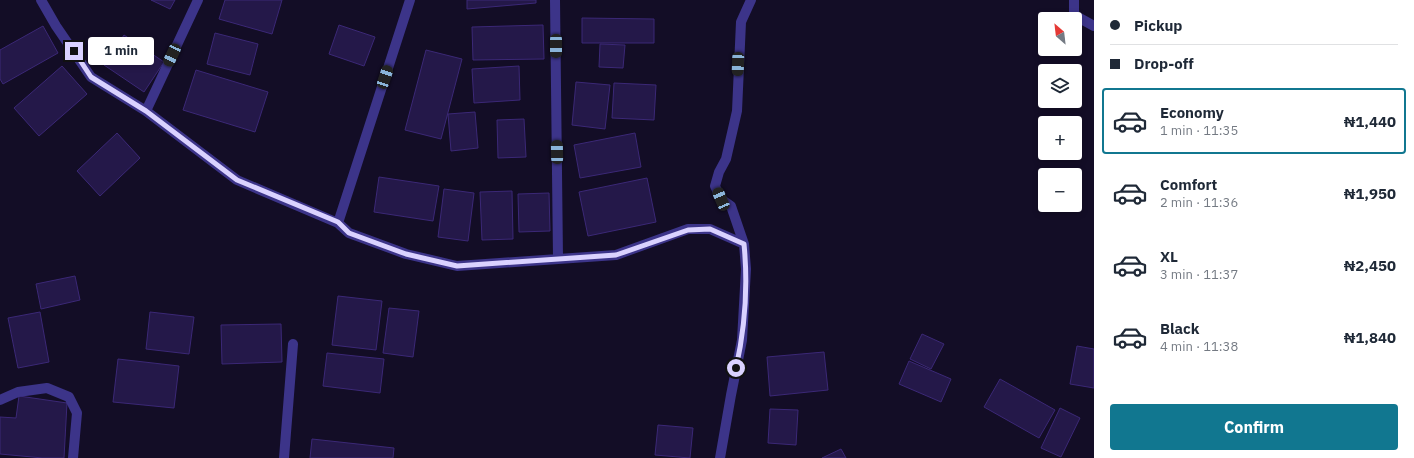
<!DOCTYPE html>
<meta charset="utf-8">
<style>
body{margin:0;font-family:"IBM Plex Sans",sans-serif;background:#f2f2f3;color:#1f2937;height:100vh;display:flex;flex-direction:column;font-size:15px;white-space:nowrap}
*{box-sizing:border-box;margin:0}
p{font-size:13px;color:#747a83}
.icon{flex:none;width:22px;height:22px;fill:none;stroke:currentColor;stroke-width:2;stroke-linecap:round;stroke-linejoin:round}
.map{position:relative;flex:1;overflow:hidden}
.side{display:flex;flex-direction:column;background:#fff;width:320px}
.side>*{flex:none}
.hud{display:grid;align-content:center;height:88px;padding:0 16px;background:#fff}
.needle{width:26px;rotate:332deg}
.tools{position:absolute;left:1038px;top:12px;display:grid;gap:8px}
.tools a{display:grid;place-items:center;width:44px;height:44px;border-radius:4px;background:#fff;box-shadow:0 2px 6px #0003;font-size:20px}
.end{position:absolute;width:18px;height:18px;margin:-9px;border:5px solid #dad2ff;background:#111;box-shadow:0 0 0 2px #111}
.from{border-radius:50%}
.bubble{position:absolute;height:28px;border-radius:4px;background:#fff;box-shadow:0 2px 6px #0003;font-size:13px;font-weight:800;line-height:28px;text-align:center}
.car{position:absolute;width:12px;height:24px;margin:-12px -6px;border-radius:5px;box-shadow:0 0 3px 1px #0007;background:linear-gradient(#222 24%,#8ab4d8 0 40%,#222 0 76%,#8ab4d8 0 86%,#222 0)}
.hud b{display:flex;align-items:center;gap:14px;height:38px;font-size:15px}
.hud b+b{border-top:1px solid #e0e1e3}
.hud i{width:10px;height:10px;background:#1f2937}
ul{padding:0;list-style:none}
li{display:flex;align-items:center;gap:12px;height:66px;margin:0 8px 6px;padding:0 8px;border:2px solid transparent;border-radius:4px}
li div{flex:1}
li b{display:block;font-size:15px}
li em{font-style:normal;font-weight:800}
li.active{border-color:#117790}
li>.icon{width:36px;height:36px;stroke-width:1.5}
.cta{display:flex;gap:8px;margin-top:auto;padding:8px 16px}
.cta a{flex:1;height:46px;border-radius:4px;background:#117790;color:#fff;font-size:16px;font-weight:800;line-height:46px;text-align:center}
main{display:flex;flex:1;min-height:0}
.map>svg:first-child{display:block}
</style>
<main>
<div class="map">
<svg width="1094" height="458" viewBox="0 0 1094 458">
<rect width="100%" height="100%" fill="#130d26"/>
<path fill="#241849" stroke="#3b2876" d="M151 0H175L170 9Z
M225 0H282L272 34 219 19Z
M467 0H536V3L467 9Z
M582 18 654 19V43H582Z
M339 25 375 37 364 66 329 54Z
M543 25 544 59 473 60 472 27Z
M43 26 58 53 3 84 0 79V50Z
M215 33 258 44 250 75 207 64Z
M124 35 164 62 144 92 104 65Z
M600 44 625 45 623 68 599 67Z
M426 50 462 59 441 139 405 130Z
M62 66 87 94 39 136 14 108Z
M519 66 520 100 474 103 472 69Z
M196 70 268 92 255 132 183 110Z
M576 82 610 85 605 129 572 125Z
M614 83 656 85 654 120 612 118Z
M475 112 478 148 451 151 448 114Z
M524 119 526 157 498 158 497 120Z
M117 133 140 158 100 196 77 171Z
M635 133 641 167 580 178 574 145Z
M379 177 439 186 433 221 374 212Z
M647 178 656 222 588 236 579 192Z
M444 189 474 193 468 241 438 237Z
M512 191 513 239 482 240 480 192Z
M549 193 550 231 519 232 518 194Z
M75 276 80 300 41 309 36 284Z
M338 296 382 301 376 350 332 345Z
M389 308 419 311 413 357 383 353Z
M40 312 49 362 18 368 8 318Z
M150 312 194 317 189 354 146 349Z
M281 324 282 362 222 364 221 325Z
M922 334 944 344 931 369 910 359Z
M1077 346 1094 349V388L1070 384Z
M824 352 828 390 770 396 767 357Z
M327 353 384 359 380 393 323 386Z
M118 359 179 366 174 408 113 402Z
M909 361 951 379 941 402 899 384Z
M1000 379 1055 410 1039 438 984 407Z
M19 396 67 403 64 458H43L0 454V417L16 418Z
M1060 408 1080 418 1061 457 1041 448Z
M770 409 798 410 796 445 768 443Z
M658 425 693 428 690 458 655 455Z
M312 439 394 448 393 458H310Z
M841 449 846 458H822Z"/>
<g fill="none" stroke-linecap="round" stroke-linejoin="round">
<path stroke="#3c3489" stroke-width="10" d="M41 0 56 26 91 77 146 111 237 180 338 223 349 233 406 254 457 266 616 255 688 229H710L744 244 746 269 742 340 731 395 720 458
M555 0 558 258
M1074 0V15L1094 26
M146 111 198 0
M338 223 410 0
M744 244 731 206 721 199 715 186 719 172 726 159 737 111 741 22 751 0
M0 400 18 392 47 388 69 397 77 413 73 458
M284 458 293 344"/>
</g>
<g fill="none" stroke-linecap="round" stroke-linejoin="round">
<path stroke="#dad2ff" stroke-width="5" d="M74 51 91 77 146 111 237 180 338 222 349 233 406 254 457 266 616 255 688 230 710 229 744 244C748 285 745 328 736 368"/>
</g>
</svg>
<div class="tools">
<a><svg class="needle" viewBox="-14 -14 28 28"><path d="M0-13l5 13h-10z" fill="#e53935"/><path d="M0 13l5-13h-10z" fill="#747a83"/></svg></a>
<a><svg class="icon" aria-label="layers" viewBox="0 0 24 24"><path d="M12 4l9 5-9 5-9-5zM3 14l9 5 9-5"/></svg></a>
<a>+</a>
<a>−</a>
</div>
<i class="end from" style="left:736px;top:368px"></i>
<i class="end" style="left:74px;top:51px"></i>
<div class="bubble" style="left:88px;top:37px;width:66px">1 min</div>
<i class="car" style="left:556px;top:46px;rotate:180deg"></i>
<i class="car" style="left:172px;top:55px;rotate:205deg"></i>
<i class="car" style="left:738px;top:64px;rotate:182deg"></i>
<i class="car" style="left:385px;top:77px;rotate:18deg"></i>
<i class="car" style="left:557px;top:152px;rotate:359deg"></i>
<i class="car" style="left:721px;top:199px;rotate:337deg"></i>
</div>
<section class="side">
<div class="hud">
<b><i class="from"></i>Pickup</b>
<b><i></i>Drop-off</b>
</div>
<ul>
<li class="active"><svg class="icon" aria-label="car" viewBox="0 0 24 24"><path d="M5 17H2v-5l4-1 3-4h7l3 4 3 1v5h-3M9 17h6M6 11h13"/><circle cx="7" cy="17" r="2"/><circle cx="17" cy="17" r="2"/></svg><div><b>Economy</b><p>1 min · 11:35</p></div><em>₦1,440</em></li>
<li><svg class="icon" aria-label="car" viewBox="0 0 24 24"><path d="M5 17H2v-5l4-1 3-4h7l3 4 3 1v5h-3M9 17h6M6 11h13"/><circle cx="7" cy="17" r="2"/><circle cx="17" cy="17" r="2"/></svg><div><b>Comfort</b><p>2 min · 11:36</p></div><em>₦1,950</em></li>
<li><svg class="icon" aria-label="car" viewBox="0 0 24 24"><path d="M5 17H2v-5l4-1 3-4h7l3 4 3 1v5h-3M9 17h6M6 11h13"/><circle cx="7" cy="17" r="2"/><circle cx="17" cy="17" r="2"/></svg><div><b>XL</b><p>3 min · 11:37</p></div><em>₦2,450</em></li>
<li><svg class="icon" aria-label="car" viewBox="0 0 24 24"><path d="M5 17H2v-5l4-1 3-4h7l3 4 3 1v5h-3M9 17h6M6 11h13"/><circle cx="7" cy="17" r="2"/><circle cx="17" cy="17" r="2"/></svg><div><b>Black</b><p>4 min · 11:38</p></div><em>₦1,840</em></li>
</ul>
<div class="cta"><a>Confirm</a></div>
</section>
</main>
